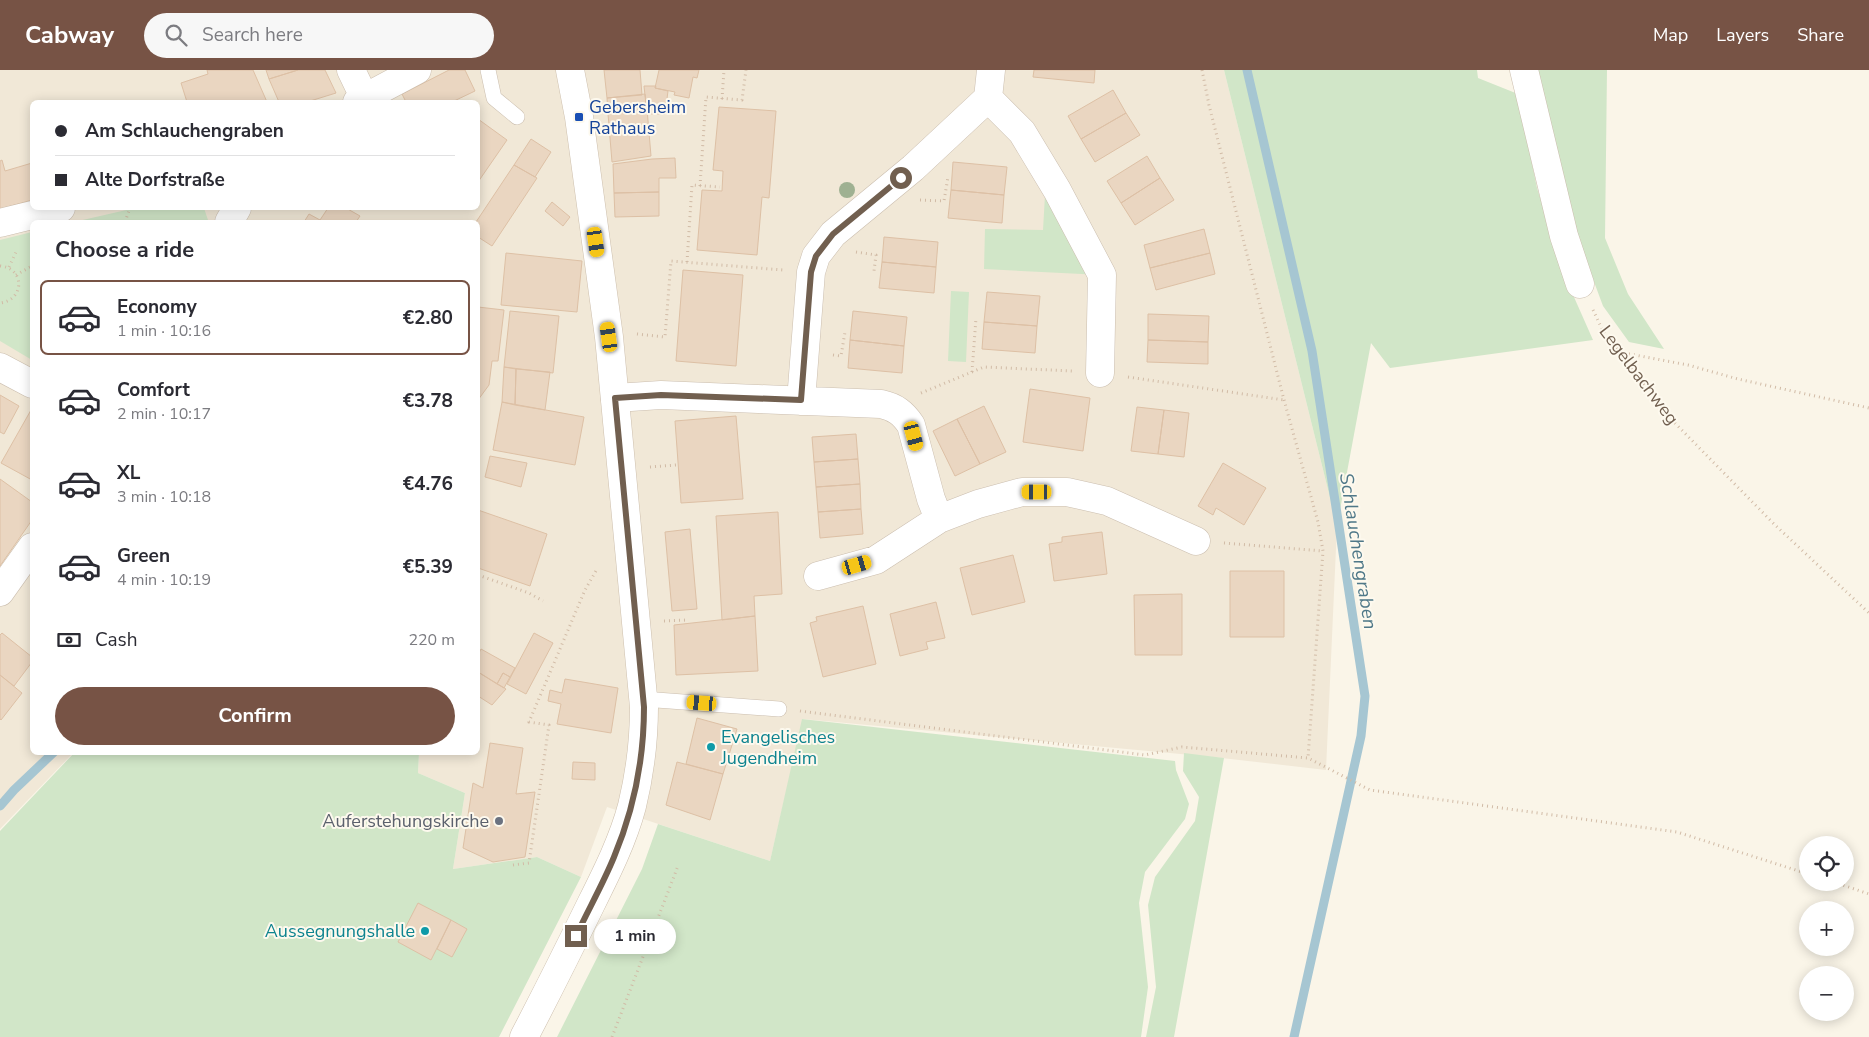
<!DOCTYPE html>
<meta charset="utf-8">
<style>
body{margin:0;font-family:"Nunito Sans",sans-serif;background:#f7f7f7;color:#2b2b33;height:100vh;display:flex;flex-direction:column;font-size:19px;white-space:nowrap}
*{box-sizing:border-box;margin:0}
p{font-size:16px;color:#7c7c81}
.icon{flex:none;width:28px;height:28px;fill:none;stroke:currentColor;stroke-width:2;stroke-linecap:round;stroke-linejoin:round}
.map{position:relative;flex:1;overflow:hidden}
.sheet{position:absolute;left:30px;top:150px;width:450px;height:535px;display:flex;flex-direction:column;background:#fff;border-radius:8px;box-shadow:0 2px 12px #0003}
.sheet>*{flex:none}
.guide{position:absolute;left:30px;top:30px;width:450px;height:110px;border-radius:8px;box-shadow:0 2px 12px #0003;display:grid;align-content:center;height:110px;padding:0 25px;background:#fff}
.tools{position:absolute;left:1799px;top:766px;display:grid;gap:10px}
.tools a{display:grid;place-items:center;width:55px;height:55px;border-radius:50%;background:#fff;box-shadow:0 2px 12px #0003;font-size:25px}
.end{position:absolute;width:22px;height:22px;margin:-11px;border:6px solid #715f4f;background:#fff;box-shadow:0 0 0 2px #fff}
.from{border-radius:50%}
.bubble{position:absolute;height:35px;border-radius:18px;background:#fff;box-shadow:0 2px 12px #0003;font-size:16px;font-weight:700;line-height:35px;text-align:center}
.car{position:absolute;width:15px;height:30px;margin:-15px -8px;border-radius:6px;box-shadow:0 0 4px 1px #0007;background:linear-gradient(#f5c518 24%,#345 0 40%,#f5c518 0 76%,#345 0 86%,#f5c518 0)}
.guide b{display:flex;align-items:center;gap:18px;height:48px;font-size:19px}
.guide b+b{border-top:1px solid #e1e1e2}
.guide i{width:12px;height:12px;background:#2b2b33}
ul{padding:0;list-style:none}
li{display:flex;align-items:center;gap:15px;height:75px;margin:0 10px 8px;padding:0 15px;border:2px solid transparent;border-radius:8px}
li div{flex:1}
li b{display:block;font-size:19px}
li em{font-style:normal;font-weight:700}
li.current{border-color:#775345}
li>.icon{width:45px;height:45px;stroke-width:1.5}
h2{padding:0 25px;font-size:22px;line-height:60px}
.pay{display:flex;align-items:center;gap:12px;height:55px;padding:0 25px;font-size:19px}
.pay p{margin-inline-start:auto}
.button{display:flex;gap:10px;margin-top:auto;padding:10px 25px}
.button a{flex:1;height:58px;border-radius:30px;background:#775345;color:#fff;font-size:20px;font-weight:700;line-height:58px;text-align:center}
header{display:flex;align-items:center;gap:30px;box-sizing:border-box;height:70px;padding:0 25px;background:#775345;color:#fff}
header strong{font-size:24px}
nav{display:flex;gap:28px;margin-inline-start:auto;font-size:18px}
.search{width:350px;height:45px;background:#f7f7f7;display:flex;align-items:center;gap:12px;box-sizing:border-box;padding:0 18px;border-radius:28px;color:#7c7c81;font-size:19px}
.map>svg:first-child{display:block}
</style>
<header>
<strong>Cabway</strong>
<div class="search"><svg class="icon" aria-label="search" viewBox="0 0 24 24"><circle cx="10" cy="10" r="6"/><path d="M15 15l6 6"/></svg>Search here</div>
<nav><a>Map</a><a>Layers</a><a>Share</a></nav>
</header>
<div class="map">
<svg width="1869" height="967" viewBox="0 0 1869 967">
<rect width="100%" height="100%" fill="#faf5e8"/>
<path fill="#f1e8d7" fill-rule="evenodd" d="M0 0H1224L1337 456 1326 700 1213 687 803 649 770 791 607 737 581 807 537 787 453 799 465 723 418 703 419 683 478 682V152H32V682L73 683 0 759ZM32 32H478V138H32Z"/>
<path fill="#d1e6c8" d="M1224 0H1477L1478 8 1518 24 1537 118 1566 209 1593 270 1390 298 1371 273 1337 456Z
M1534 0H1607L1605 168 1628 224 1664 279 1629 272 1603 236 1561 123Z
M1045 125 1102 205 984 199 985 159 1043 160Z
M135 138H204L208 150 207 152H74Z
M32 162V290L0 271V170Z
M951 221 969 222 966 292 948 291Z
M802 649 1175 691 1176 700 1189 734 1185 749 1145 802 1139 833 1148 917 1141 967H557L642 799 658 754 770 791Z
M74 683H419L418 703 465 723 453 799 537 787 581 807 499 967H0V761Z
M1184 683 1224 688 1174 967H1146L1156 917 1148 835 1155 807 1195 751 1199 727 1183 701Z"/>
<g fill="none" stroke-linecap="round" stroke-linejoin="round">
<path stroke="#a6c6d2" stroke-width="9" d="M1247 0 1312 281 1365 626 1361 666 1294 967
M0 736 14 720 54 682"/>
</g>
<path fill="#ead6c1" stroke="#ddc0a5" d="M207 0H253L267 32H187L181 13 208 4Z
M266 0H298L269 9Z
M298 0H325L336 23 307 32H279L269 9Z
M449 0H465L475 21 452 32H406L402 24Z
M604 0H640L642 25 607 28Z
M659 0H699L697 8 693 7 689 28 674 25 675 22 655 18Z
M1034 0H1095L1094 13 1033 7Z
M644 16H656L655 18 668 21 665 44H647Z
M1113 20 1126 43 1081 69 1068 46Z
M645 24 647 39 608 44 607 28Z
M719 37 776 41 769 128 762 127 757 185 697 180 702 120 722 121 723 101 713 100Z
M647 39 651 86 612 92 608 44Z
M1126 43 1140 65 1095 92 1081 69Z
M478 49 507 70 478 112Z
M531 69 551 82 535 107 514 95Z
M1147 86 1160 108 1121 133 1107 111Z
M675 88 676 108H659V122L614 123 613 94 652 89Z
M2 90 5 101 32 93V130L0 139V91Z
M953 92 1007 97 1004 125 951 120Z
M514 95 537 108 492 176 478 167 476 152Z
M1160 108 1174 130 1135 155 1121 133Z
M951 120 1004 125 1002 153 948 148Z
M659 122V146L615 147 614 123Z
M552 132 570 147 563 156 545 141Z
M328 138H346L360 146 356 152H304L309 144 320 150Z
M1204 159 1210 183 1150 198 1144 175Z
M884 167 938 172 936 197 882 192Z
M506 183 582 191 577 242 501 235Z
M1210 183 1215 204 1156 220 1150 198Z
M882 192 936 197 934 223 879 218Z
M683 200 743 205 736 296 676 291Z
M987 222 1040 226 1037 256 984 252Z
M478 237 504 240 498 291H492L489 315 478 330Z
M510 241 559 246 553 303 504 297Z
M853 241 907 247 904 276 850 270Z
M1148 244 1209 246 1208 272 1148 270Z
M984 252 1037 256 1035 283 982 279Z
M850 270 904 276 902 303 848 298Z
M1148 270 1208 272V294L1147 292Z
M504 297 516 299 515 335 502 332Z
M516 299 550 302 545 340 515 335Z
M1030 319 1090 328 1083 381 1023 372Z
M0 325 19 336 4 364 0 362Z
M502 332 584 347 575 395 493 380Z
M984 336 1006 382 980 394 957 349Z
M1137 337 1164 340 1158 384 1131 381Z
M31 340 32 341V410L1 393Z
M1164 340 1189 343 1184 387 1158 384Z
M736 346 743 429 681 433 675 351Z
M957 349 980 394 955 406 933 361Z
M856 364 858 389 814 392 812 367Z
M490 386 527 393 521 417 485 407Z
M858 389 860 414 816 417 814 392Z
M1223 393 1266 418 1244 455 1216 438 1213 445 1198 436Z
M0 409 32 432V450L0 496Z
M860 414 861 439 818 442 816 417Z
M861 439 863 464 820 468 818 442Z
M478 440 547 464 530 516 478 498Z
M778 442 782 524 754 526 755 546 722 550 716 446Z
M690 459 697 539 672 541 665 462Z
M1102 462 1107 504 1054 511 1049 474 1062 472V467Z
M1013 485 1025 532 972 545 960 498Z
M1230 501H1284V567H1230Z
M1182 524V585H1135L1134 525Z
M936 532 945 568 926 572 928 579 900 586 890 544Z
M863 536 876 594 823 607 810 553 817 551 816 547Z
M755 546 758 601 676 605 674 555Z
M2 563 32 587V592L14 616 0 605V565Z
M534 563 553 573 526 624 507 614Z
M481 579 515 598 510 607 503 603 497 614 478 602V585Z
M478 602 506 619 492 635 478 626Z
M503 603 510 607 504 618 497 614Z
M0 605 22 623 1 650 0 649Z
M565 609 618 618 611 663 557 654 561 634 548 631 550 620 562 623Z
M697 648 737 659 723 704 686 694Z
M490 673 523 678 516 724 535 722 525 787 493 792 463 778 473 713 483 718Z
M573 692 595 693V710L572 709Z
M677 692 723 704 710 750 666 735Z
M418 833 451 850 431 890 398 872Z
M451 850 467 859 452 887 437 879Z"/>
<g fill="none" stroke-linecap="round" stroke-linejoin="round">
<g stroke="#cbbeaf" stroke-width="16">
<path id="lane" d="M488 0 494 28 517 47
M643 629 779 639"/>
</g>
<g stroke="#cbbeaf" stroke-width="29">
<path id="street" d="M351 0 365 29
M991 0 988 28 1022 62 1057 120 1102 205 1100 303
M1524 0 1564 166 1580 214
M357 32 417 0
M229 152 237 138
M0 153 61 138
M0 297 32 314
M615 328 661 325 881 334C895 337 903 343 911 355L931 429 939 449
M801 331 811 202 816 186 833 164 913 98 988 28
M818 506 876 490 939 449 978 434 1022 422H1067L1107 431 1196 471
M0 522 32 477"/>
</g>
<g stroke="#cdbfad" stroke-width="29">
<path id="secondary" d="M524 967C547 923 569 879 591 834 607 802 623 770 632 736 640 703 644 671 644 637L609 267 579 47 570 0"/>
</g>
<path stroke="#d1bba6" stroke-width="3" stroke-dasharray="1 4" stroke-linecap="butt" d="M1202 0 1209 35 1284 330 1318 452 1323 481 1308 688
M722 29 724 0
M700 116 706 27 742 30 746 0
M920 130 944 131 948 107
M125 152 130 138
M856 182 876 185 874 201
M687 192 692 115 720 117
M0 196C25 198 25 230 0 233
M9 197 17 180
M16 205 32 196
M1593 240 1603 261 1668 346 1774 454 1869 543
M637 264 665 267 671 191 783 200
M1619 282 1688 295 1738 309 1869 338
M833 285 841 286 845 262
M972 302 976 248
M1128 307 1284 330
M921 323 984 297 1072 301
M650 397 676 395
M1224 473 1323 481
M478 505 529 523 543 531
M664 551 687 550
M800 641 1145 685 1182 677 1308 688 1370 720 1677 762 1808 804
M513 795 529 793 549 655 529 652 585 520 597 499
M1834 812 1869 824
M612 967 678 796"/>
<use href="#lane" stroke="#fff" stroke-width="15"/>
<use href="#street" stroke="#fff" stroke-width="28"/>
<use href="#secondary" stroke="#fff" stroke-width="28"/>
</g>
<circle fill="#9fb192" cx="847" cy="120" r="8"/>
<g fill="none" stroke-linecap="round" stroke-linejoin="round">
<path stroke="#715f4f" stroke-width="6" d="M576 866C588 840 603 814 614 787 634 739 644 689 644 637L615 328 661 325 801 330 811 202 816 186 833 164 901 108"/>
</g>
<rect fill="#1a4fb4" stroke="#fdf9ee" stroke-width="2" x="574" y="42" width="10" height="10" rx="2.5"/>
<g fill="#0f9aa8" stroke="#fdf9ee" stroke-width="2">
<circle cx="711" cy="677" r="5"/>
<circle cx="425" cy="861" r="5"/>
</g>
<circle fill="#6b7280" stroke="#fdf9ee" stroke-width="2" cx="499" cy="751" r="5"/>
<g text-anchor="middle" stroke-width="4" stroke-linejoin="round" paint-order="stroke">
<g font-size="18" fill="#164399" stroke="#fdf9ee" text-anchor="start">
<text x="589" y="43">Gebersheim<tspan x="589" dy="21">Rathaus</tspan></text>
</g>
<g font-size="18" fill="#715f4f" stroke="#fdf9ee">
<text transform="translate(1639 305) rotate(53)" y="6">Legelbachweg</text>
</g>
<g font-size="18" fill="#0d838f" stroke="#fdf9ee" text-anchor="start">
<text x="721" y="673">Evangelisches<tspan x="721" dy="21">Jugendheim</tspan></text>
<text x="415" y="867" text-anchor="end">Aussegnungshalle</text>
</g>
<g font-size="18" fill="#5b616d" stroke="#fdf9ee" text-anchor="end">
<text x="489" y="757">Auferstehungskirche</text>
</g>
<g font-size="19" font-style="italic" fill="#4f7888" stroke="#fdf9ee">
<text transform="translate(1359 481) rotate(81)" y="7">Schlauchengraben</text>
</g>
</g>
</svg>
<div class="tools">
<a><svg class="icon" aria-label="locate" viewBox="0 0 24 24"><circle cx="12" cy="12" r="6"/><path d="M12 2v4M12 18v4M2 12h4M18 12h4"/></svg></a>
<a>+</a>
<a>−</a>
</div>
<i class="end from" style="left:901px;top:108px"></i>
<i class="end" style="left:576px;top:866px"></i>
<div class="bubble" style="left:594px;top:849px;width:82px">1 min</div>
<i class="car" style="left:596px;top:172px;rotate:172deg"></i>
<i class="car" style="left:609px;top:267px;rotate:352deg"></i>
<i class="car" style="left:914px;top:366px;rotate:165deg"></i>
<i class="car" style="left:1037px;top:422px;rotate:270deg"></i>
<i class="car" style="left:857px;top:495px;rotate:74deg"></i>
<i class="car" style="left:702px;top:633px;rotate:274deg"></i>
<div class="guide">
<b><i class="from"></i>Am Schlauchengraben</b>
<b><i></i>Alte Dorfstraße</b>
</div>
<section class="sheet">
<h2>Choose a ride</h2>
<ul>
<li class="current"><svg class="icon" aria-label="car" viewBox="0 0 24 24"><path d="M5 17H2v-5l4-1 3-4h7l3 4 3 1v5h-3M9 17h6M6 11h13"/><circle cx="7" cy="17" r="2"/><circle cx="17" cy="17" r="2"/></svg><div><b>Economy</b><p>1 min · 10:16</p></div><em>€2.80</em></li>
<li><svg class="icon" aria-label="car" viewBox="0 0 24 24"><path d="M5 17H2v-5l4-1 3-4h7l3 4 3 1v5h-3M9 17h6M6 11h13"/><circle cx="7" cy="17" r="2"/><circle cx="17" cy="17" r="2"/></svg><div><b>Comfort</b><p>2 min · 10:17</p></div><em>€3.78</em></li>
<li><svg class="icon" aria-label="car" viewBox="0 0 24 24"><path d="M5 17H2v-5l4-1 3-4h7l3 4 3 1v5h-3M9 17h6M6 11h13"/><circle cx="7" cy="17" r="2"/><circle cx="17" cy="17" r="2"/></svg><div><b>XL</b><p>3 min · 10:18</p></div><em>€4.76</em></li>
<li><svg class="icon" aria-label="car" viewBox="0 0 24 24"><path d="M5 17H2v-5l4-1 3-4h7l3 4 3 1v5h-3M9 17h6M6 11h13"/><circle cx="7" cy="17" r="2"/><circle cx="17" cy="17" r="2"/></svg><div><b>Green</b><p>4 min · 10:19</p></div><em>€5.39</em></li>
</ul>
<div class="pay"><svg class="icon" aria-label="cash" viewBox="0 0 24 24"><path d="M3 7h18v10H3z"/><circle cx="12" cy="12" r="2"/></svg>Cash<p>220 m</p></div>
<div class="button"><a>Confirm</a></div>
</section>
</div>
